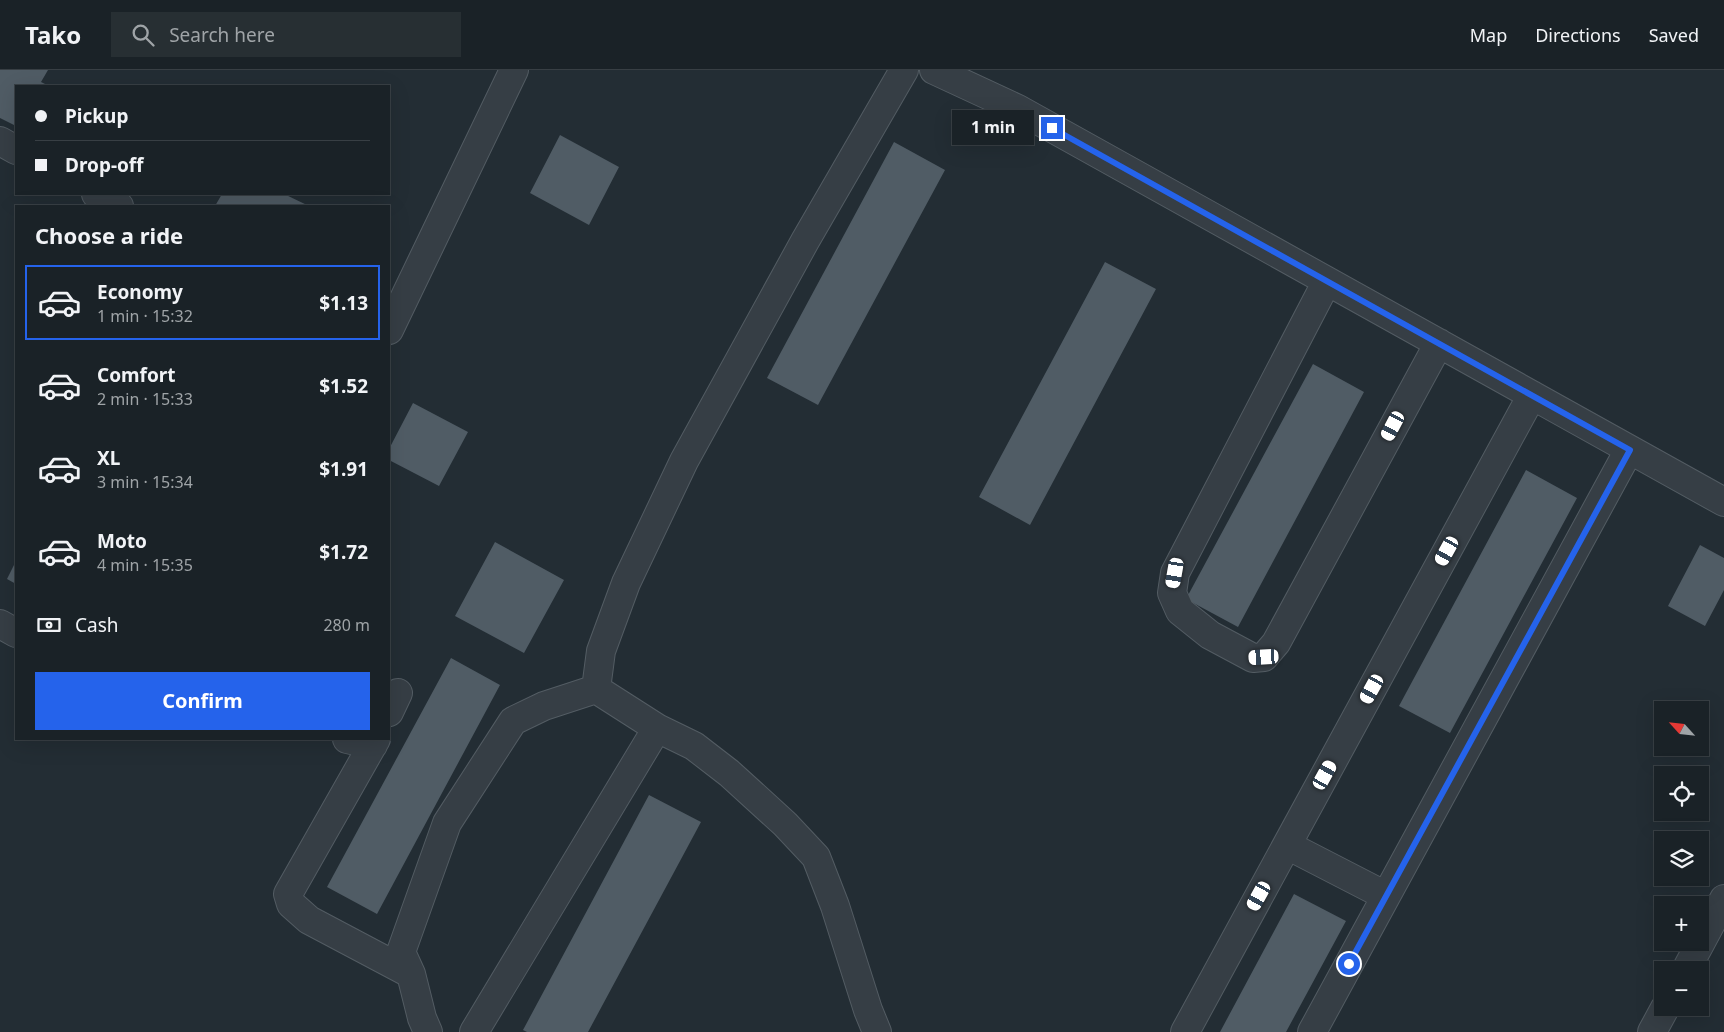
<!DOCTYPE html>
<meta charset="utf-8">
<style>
body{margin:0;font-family:"Noto Sans",sans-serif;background:#272f33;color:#f1f3f6;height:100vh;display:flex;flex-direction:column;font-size:19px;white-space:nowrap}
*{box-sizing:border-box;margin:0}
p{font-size:16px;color:#9fa4a7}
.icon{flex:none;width:28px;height:28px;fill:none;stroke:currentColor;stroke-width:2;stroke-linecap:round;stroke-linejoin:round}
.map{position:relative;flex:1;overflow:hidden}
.sheet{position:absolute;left:15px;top:135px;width:375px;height:535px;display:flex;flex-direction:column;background:#1a2227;border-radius:0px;box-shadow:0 5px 20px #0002,0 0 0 1px #383f44}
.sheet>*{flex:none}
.top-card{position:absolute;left:15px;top:15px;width:375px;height:110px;border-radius:0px;box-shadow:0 5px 20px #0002,0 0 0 1px #383f44;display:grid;align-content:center;height:110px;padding:0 20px;background:#1a2227}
.needle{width:32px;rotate:297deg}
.fabs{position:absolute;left:1654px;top:631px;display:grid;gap:10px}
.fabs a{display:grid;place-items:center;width:55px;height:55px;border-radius:0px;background:#1a2227;box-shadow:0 5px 20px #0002,0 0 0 1px #383f44;font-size:25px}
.end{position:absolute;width:22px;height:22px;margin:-11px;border:6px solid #2563eb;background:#fff;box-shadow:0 0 0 2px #fff}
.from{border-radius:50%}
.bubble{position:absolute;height:35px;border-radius:0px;background:#1a2227;box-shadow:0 5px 20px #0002,0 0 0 1px #383f44;font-size:16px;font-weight:700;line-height:35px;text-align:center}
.car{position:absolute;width:15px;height:30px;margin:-15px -8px;border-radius:6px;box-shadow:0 0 4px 1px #0007;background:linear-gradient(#fff 24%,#345 0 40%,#fff 0 76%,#345 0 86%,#fff 0)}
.top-card b{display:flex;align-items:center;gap:18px;height:48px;font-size:19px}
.top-card b+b{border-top:1px solid #383f44}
.top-card i{width:12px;height:12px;background:#f1f3f6}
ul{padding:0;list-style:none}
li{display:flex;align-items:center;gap:15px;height:75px;margin:0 10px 8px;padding:0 10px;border:2px solid transparent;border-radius:0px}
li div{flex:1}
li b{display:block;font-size:19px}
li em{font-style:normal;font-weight:700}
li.current{border-color:#2563eb}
li>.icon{width:45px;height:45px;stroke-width:1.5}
h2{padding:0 20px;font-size:22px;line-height:60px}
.pay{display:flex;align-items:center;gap:12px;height:55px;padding:0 20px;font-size:19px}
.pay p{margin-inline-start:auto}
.button{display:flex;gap:10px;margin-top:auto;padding:10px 20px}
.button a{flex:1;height:58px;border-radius:0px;background:#2563eb;color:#fff;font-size:20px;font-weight:700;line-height:58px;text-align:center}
header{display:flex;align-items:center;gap:30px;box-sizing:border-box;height:70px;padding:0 25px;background:#1a2227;border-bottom:1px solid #383f44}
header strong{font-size:24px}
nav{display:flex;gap:28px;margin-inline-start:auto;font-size:18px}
.search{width:350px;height:45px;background:#272f33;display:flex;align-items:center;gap:12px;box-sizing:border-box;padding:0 18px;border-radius:0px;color:#9fa4a7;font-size:19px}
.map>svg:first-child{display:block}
</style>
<header>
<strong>Tako</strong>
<div class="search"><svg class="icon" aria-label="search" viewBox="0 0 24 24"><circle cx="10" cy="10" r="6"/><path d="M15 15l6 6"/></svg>Search here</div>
<nav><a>Map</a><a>Directions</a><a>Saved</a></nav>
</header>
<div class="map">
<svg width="1724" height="962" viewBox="0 0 1724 962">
<rect width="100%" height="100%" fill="#232d34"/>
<path fill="#505c65" d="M0 0H48L41 12 49 16H16V56L0 48Z
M560 65 619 97 589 155 530 123Z
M894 72 945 100 818 335 767 308Z
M222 124H284L309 136H215Z
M1105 192 1156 219 1030 455 979 427Z
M1313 294 1364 322 1238 557 1186 529Z
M413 333 468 362 439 416 389 390V379Z
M1526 400 1577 428 1450 663 1399 636Z
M495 472 564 510 524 583 455 546Z
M1700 475 1724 488V520L1705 556 1668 536Z
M16 491V514L7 509Z
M451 588 500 615 377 844 327 817Z
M649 725 701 752 588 962H527L523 960Z
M1294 824 1346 851 1286 962H1220Z"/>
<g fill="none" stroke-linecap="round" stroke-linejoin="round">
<g stroke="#535c63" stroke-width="30">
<path id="minor" d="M934 0 1018 39 1724 432
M0 71 16 80
M96 124 119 136
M1327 211 1175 503 1172 523 1180 541 1210 565 1253 588 1264 587 1276 573 1439 273
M389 260 514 0
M0 554 16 563
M596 619 601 581 626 513 684 391 805 171 904 0
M596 619 657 658 694 676 729 703 785 754 816 787 835 836 868 940 877 962
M389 642 398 623
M347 669 373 675
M376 669 288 824 291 834 309 850 411 904
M1287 775 1386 826
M1686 900 1724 829
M428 962 422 948 411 904 401 882 447 753 513 651 544 636 596 619
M474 962 657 658
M1185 962 1532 325
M1312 962 1629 380
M1652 962 1665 938"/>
</g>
<use href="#minor" stroke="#363e45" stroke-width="28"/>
</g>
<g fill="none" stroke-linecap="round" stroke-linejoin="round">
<path stroke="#2563eb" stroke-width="6" d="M1052 58 1630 380 1349 894"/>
</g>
</svg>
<div class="fabs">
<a><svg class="needle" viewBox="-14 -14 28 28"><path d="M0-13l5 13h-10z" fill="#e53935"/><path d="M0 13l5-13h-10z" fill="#9fa4a7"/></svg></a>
<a><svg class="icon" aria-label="locate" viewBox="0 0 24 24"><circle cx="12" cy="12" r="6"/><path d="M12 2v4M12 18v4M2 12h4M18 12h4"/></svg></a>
<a><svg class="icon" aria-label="layers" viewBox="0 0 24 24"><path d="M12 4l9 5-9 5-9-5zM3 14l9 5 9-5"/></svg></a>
<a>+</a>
<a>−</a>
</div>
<i class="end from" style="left:1349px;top:894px"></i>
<i class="end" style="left:1052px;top:58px"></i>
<div class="bubble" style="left:952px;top:40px;width:82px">1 min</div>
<i class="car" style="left:1393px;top:356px;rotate:208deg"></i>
<i class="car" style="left:1447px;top:481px;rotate:209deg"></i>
<i class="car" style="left:1175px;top:503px;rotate:190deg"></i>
<i class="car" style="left:1264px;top:587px;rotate:267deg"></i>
<i class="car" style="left:1372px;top:619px;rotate:209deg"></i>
<i class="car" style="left:1325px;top:705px;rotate:29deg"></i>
<i class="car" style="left:1259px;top:826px;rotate:209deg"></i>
<div class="top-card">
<b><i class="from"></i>Pickup</b>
<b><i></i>Drop-off</b>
</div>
<section class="sheet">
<h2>Choose a ride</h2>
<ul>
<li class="current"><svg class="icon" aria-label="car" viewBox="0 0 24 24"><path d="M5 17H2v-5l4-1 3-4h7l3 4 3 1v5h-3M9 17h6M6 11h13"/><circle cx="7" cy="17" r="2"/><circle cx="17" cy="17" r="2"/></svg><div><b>Economy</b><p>1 min · 15:32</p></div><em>$1.13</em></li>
<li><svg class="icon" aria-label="car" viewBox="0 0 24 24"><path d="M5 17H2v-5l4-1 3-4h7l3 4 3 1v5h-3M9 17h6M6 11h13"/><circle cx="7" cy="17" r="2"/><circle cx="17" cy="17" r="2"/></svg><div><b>Comfort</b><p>2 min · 15:33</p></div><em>$1.52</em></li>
<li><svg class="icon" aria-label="car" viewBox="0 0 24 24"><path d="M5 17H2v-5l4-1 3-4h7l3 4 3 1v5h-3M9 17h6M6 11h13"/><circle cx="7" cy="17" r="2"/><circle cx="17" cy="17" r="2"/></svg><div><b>XL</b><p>3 min · 15:34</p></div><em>$1.91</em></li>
<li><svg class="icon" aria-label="car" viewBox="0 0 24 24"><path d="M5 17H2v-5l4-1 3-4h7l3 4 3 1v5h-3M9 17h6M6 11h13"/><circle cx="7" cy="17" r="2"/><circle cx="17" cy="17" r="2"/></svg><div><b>Moto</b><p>4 min · 15:35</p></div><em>$1.72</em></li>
</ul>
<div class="pay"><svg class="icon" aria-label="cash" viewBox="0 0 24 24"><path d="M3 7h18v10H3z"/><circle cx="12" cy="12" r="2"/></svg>Cash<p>280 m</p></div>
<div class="button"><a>Confirm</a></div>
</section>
</div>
